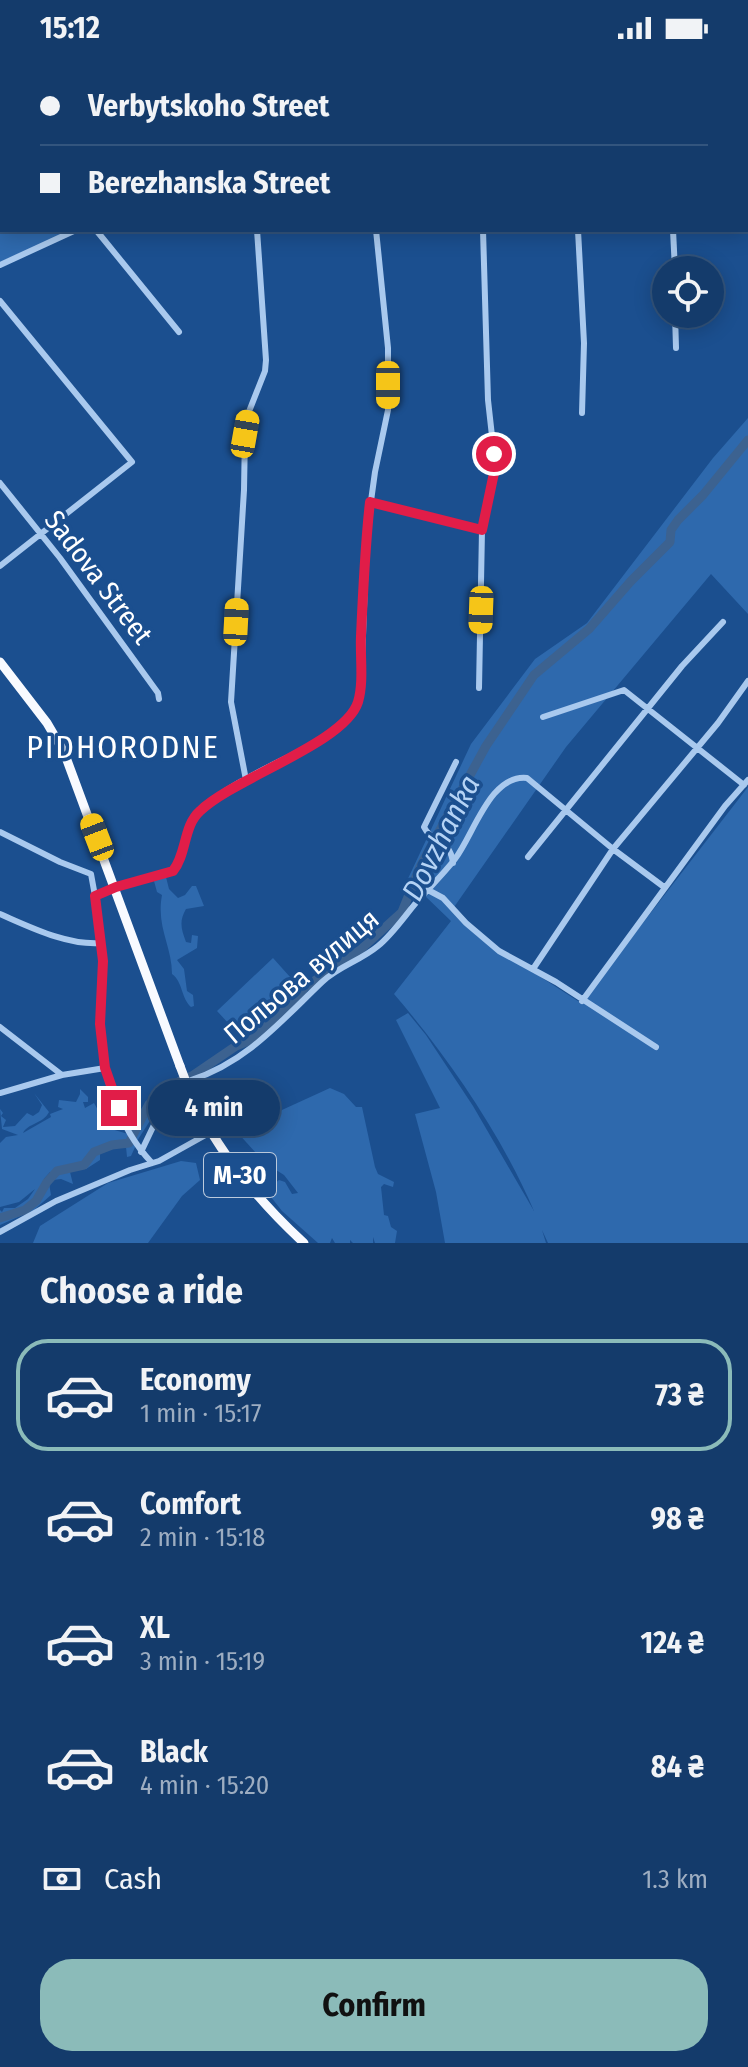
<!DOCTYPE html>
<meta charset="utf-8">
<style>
body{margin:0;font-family:"Fira Sans Condensed",sans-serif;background:#1d4271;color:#f1f3f6;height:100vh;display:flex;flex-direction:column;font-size:30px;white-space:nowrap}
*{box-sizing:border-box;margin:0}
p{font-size:26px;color:#9dadc1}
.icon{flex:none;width:44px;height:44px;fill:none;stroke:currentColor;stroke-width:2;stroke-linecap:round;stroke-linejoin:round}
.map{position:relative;height:1187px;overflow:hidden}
.drawer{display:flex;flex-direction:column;background:#143b6b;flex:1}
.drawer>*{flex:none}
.hud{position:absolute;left:0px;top:0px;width:748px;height:176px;box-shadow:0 4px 20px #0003,0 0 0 2px #33557e;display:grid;align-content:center;height:176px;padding:0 40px;background:#143b6b}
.tools{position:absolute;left:652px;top:200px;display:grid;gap:16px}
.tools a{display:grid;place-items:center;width:72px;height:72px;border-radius:50%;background:#143b6b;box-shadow:0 4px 20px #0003,0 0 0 2px #33557e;font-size:40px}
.end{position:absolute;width:36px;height:36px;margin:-18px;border:10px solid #e11d48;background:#fff;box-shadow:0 0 0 4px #fff}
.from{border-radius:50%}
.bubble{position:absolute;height:56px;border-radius:28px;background:#143b6b;box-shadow:0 4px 20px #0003,0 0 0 2px #33557e;font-size:26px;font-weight:700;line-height:56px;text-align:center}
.car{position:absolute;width:24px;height:48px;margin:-24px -12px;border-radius:10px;box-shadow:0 0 6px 2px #0007;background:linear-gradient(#f5c518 24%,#345 0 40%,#f5c518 0 76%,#345 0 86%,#f5c518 0)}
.hud b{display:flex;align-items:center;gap:28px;height:76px;font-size:30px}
.hud b+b{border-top:2px solid #33557e}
.hud i{width:20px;height:20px;background:#f1f3f6}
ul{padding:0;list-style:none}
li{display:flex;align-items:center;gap:24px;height:112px;margin:0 16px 12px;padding:0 24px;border:4px solid transparent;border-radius:32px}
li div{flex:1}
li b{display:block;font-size:30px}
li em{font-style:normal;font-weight:700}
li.current{border-color:#8bbbb9}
li>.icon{width:72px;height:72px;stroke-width:1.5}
h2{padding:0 40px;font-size:36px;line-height:96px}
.pay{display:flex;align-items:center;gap:20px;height:88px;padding:0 40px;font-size:30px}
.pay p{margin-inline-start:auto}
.primary-button{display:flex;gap:16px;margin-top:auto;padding:16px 40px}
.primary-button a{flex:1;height:92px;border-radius:32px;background:#8bbbb9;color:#111;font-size:32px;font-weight:700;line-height:92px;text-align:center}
.status{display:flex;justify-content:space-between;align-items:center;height:56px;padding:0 40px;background:#143b6b;direction:ltr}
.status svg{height:22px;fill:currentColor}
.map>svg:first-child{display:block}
</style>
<div class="status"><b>15:12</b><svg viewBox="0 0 49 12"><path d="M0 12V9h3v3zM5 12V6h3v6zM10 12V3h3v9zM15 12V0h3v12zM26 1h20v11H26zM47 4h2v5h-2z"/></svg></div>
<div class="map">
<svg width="748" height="1187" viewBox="0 0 748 1187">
<rect width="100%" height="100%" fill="#1b4f8f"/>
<path fill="#2e69ad" d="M0 0H748V134L746 2H2V174H72L0 206Z
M748 362V558L711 518 566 691 452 854 477 880 581 947 748 731V1187H548L542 1174 546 1187H445L436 1136 415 1058 440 1052 396 964 408 957 426 979 473 1050 534 1155C501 1078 448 1001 394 938L451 865 423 838 405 829 471 688 535 603 587 567 713 402Z
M166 821 169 833 178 842 185 839 192 830H196L204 850 186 853C179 865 181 873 186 886L191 887 192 879 198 880 197 892 177 904 184 913 187 935 193 939 194 950 191 951C181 942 183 926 172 918 172 890 156 871 162 839L157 836 154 825Z
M273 902 299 931 243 983 217 955Z
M175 1025 180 1027 178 1034 174 1033 164 1043 137 1085 132 1073 133 1056 138 1057 146 1047H153C155 1037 166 1028 175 1025Z
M330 1032 344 1038 356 1051H362L375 1111 378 1118 394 1126 393 1131 384 1128 381 1131 384 1159 388 1160 391 1171 397 1175 395 1187H375L373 1181V1187H353L350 1184V1187H335L332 1182 330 1187H318L282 1155 271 1141 272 1130 279 1124 285 1126 292 1138 298 1137 284 1119 265 1107 236 1075Z
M80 1033 88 1041V1046H83L85 1052 94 1047 108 1072 128 1078 136 1089 131 1100 127 1101 126 1091 116 1087 100 1096V1104L86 1113 81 1112 70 1116 73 1128 61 1123 53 1124 50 1116 44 1123 49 1127 51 1139 34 1154 0 1169V1154L2 1156 4 1152H15L28 1143 35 1133 19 1146 0 1151V1087L6 1081 18 1079 2 1073 0 1053 3 1057 1 1060 6 1064 3 1071 15 1070 27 1057 33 1060 39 1056 42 1049 34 1037 49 1056C43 1068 28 1067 23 1077L51 1061 50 1058 63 1053 58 1051 59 1044 76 1046 80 1038Z
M181 1105 196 1107 200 1124 182 1140 148 1187H33L40 1170 108 1127Z"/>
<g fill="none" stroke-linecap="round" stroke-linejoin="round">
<path stroke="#3c6290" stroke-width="9" d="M0 1162 25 1154 36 1145 47 1126 57 1115 84 1109 94 1096 112 1089 129 1087 149 1048 180 1025 192 1020 236 990 251 984 299 941 304 932 360 894 402 856 420 811 447 761 486 690 534 619 589 573 631 525 670 486 671 474 678 464 703 439 748 384"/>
<path stroke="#a9c9ee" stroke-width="6" d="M738 2 740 0
M746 39 748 41
M746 129 748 132
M96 174 179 276
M578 174 584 287 582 357
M673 174 675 214
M0 209 76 174
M0 245 132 406 0 510
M675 258 676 292
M0 427 60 502 158 637 159 643
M370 446 482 474
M479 632 482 474 494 417V398L488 344 483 174
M543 661 624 634 744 729
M246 724 231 646 244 434 245 378 248 358 265 315 266 304 257 174
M0 776 60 806 91 818 95 840
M528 801 682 610 723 566
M453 807C450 782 432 788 424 771L456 706
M428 834 443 842 466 867 499 895 556 926 656 991
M0 858C30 871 68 890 102 887
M533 913 613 793 718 667 748 625
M582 945 725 750 748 724
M0 971 62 1019
M191 1024C247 1006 281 965 322 926 339 910 360 905 378 890 395 876 407 856 422 840 433 828 445 816 455 803 474 778 490 718 527 722L613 793 664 831
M0 1037 62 1019 105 1012
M141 1096 163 1050 182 1029
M152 1107C118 1071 99 1014 100 964 101 943 104 923 103 902 102 881 97 861 95 840L116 831 173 815C187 797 183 770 200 754 231 726 275 709 311 689 324 681 341 673 351 660 357 652 359 642 361 632L367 474 375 416 388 354V292L376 174
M0 1176 56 1145 130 1114 159 1105 211 1076"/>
<path stroke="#f8faff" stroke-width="9" d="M0 606 47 667 64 696 180 1010
M191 1039C219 1097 257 1144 304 1187"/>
<path stroke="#f8faff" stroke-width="9" d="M180 1010 191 1039"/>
</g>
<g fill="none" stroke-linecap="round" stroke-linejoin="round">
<path stroke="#e11d48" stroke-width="10" d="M119 1052 105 1012 100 968 103 905 95 840 116 831 173 815C187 798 183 770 200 755 234 722 345 687 358 646 364 626 360 601 361 580 363 535 365 490 370 446L482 474 494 417V398"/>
</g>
<g text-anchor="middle" stroke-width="7" stroke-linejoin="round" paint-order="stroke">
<rect fill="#1b4f8f" stroke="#bbcadd" stroke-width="2" x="204" y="1097" width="72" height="44" rx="6"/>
<g font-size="26" font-weight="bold" fill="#fff">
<text x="240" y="1128">М-30</text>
</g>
<g font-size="28" fill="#fff" stroke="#1b4f8f">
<text transform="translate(99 521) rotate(53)" y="10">Sadova Street</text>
<text transform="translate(301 920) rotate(-40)" y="10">Польова вулиця</text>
</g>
<g font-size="30" font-style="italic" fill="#b5d3f5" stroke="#1b4f8f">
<text transform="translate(441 782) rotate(-63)" y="10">Dovzhanka</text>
</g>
<g font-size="32" letter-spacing="2" fill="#fff" stroke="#1b4f8f">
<text x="123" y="702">PIDHORODNE</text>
</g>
</g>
</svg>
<div class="tools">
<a><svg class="icon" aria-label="locate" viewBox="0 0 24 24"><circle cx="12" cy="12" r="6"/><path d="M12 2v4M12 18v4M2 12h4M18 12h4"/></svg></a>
</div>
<i class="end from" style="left:494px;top:398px"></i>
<i class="end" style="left:119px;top:1052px"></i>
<div class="bubble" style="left:148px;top:1024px;width:132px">4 min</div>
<i class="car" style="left:388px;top:329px;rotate:180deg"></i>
<i class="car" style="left:245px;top:378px;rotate:10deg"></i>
<i class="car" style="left:481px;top:554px;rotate:182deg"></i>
<i class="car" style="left:236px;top:566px;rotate:3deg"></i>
<i class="car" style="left:97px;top:781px;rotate:339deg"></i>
<div class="hud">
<b><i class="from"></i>Verbytskoho Street</b>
<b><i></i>Berezhanska Street</b>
</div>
</div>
<section class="drawer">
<h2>Choose a ride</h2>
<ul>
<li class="current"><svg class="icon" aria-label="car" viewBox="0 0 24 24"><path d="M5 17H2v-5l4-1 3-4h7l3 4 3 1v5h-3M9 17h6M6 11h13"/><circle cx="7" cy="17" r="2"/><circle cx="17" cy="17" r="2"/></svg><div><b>Economy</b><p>1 min · 15:17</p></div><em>73 ₴</em></li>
<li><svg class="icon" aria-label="car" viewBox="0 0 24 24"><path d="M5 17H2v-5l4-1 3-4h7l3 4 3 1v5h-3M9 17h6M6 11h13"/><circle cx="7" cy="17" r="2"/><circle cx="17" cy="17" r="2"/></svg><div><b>Comfort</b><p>2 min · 15:18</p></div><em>98 ₴</em></li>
<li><svg class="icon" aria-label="car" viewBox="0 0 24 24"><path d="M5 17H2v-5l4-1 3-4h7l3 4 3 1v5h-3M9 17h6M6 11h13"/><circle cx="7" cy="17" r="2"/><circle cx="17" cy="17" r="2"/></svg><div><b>XL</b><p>3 min · 15:19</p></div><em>124 ₴</em></li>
<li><svg class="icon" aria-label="car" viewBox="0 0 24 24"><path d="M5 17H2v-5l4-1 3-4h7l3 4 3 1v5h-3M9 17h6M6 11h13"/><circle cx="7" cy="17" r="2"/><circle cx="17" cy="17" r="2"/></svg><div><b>Black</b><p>4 min · 15:20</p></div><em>84 ₴</em></li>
</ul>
<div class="pay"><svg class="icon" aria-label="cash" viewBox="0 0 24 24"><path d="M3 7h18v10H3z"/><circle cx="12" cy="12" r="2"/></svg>Cash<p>1.3 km</p></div>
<div class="primary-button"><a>Confirm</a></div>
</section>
